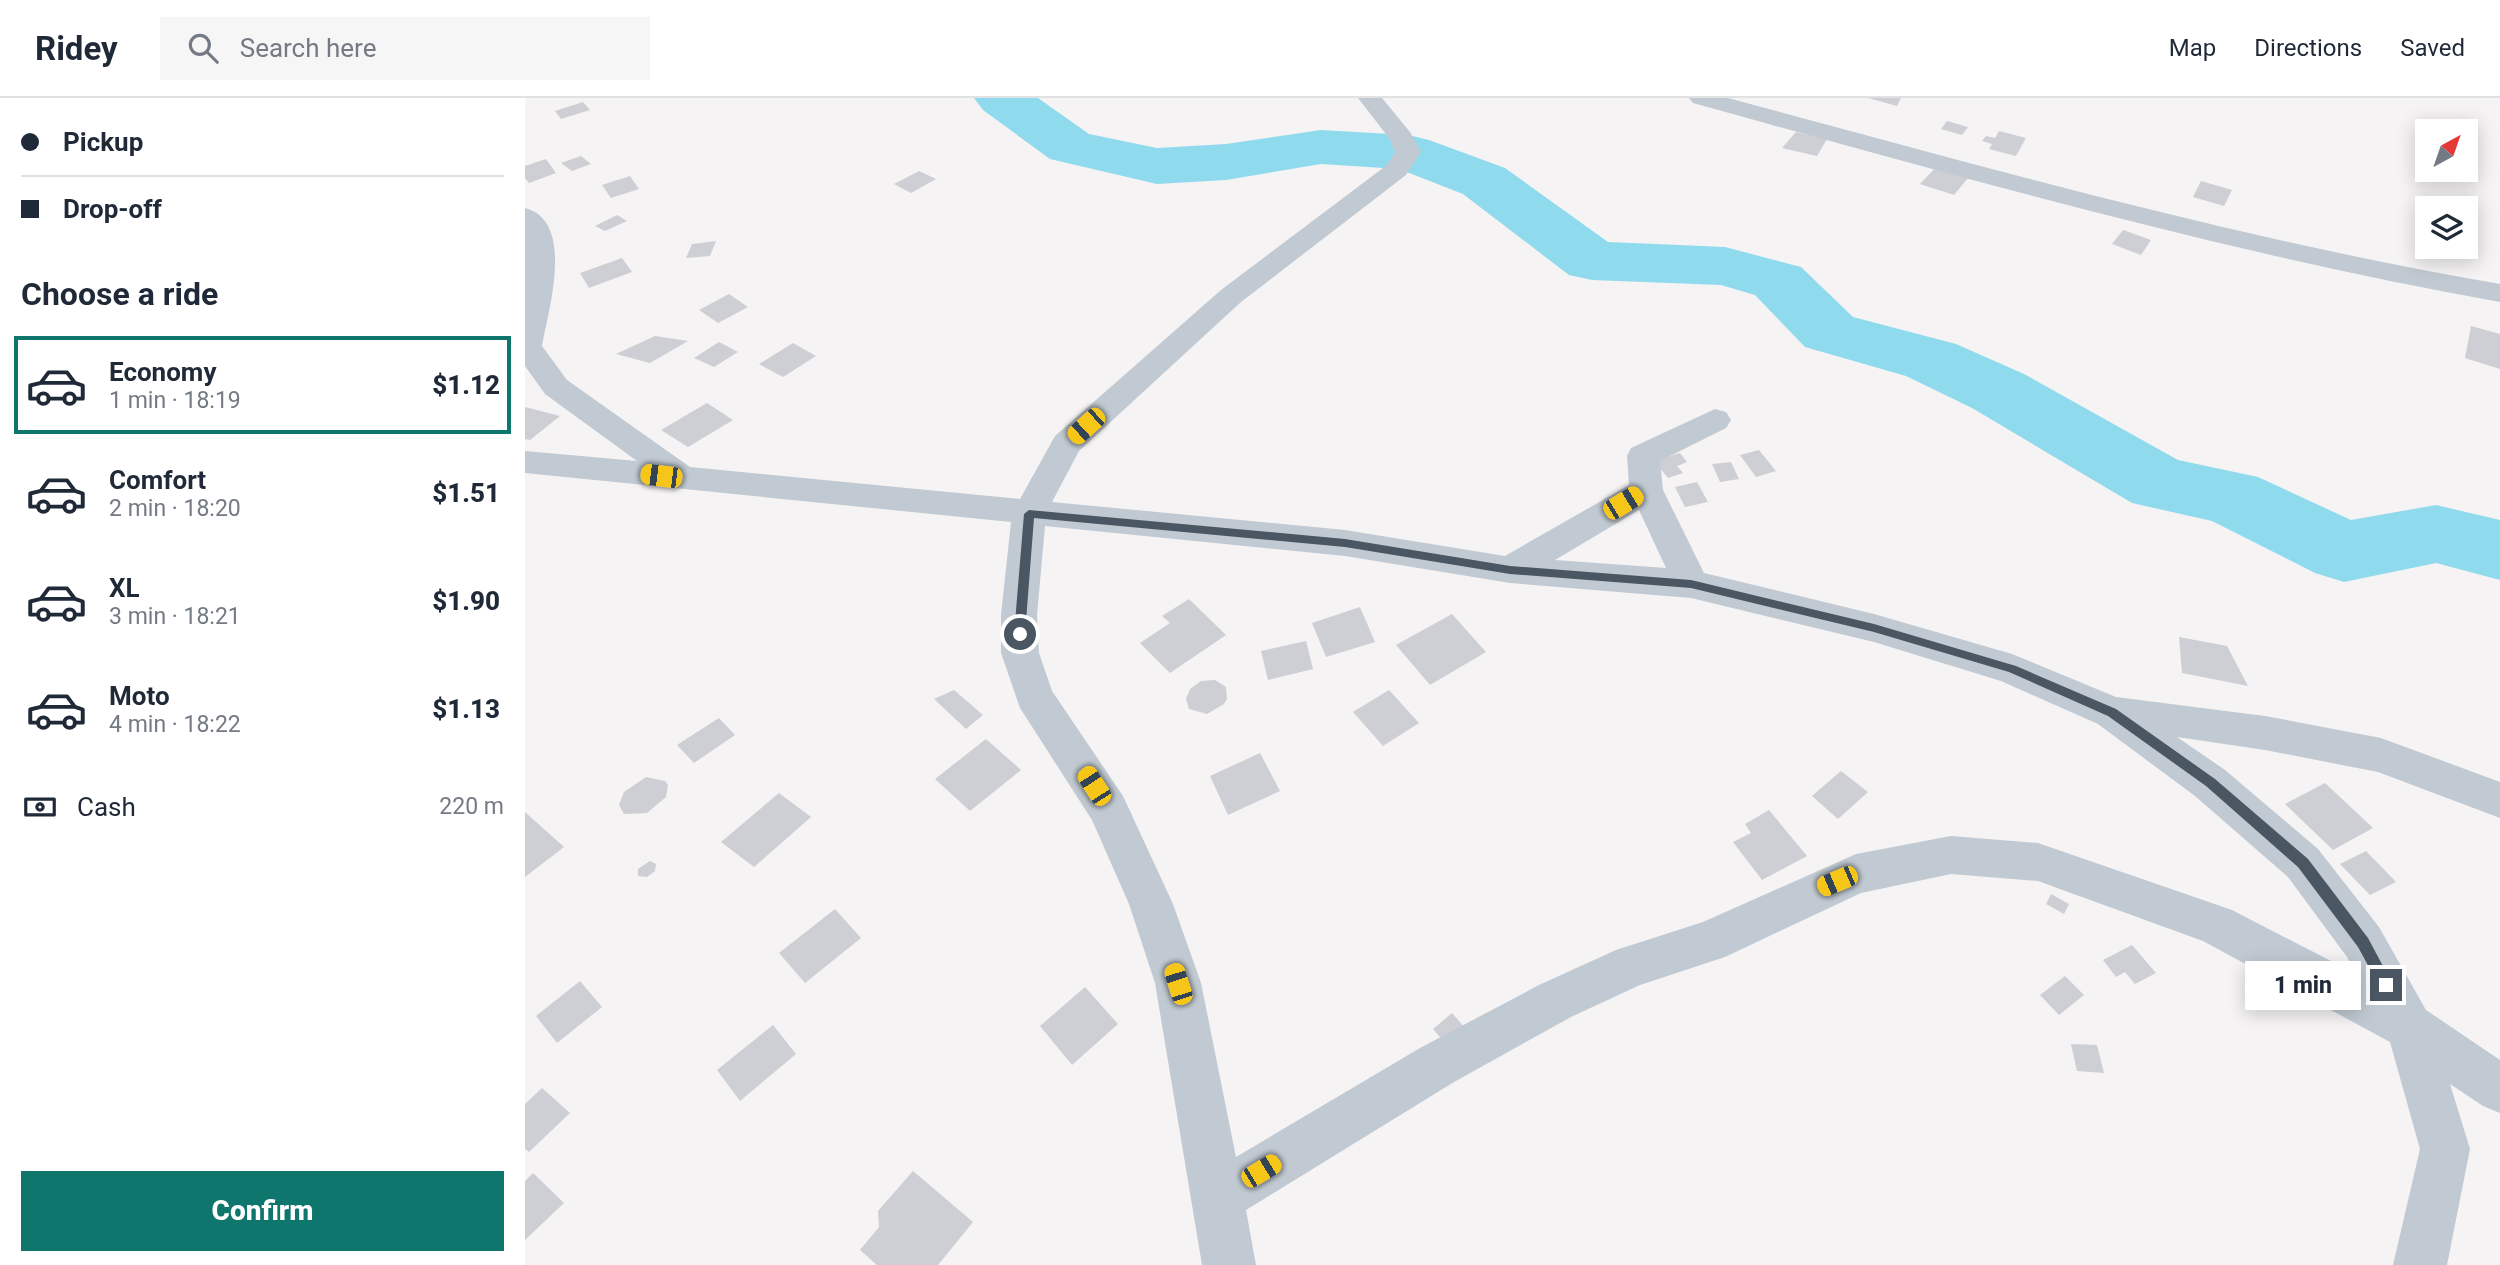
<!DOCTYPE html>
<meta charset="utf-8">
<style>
body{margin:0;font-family:Roboto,sans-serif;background:#f6f6f7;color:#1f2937;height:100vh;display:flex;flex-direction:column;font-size:26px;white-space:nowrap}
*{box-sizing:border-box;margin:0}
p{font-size:23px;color:#747a83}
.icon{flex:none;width:38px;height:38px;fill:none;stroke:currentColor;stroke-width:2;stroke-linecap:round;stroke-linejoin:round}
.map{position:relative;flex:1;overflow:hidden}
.details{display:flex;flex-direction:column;background:#fff;width:525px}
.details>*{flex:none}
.guide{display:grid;align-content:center;height:154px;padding:0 21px;background:#fff}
.needle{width:46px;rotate:40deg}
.fabs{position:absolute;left:1890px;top:21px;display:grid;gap:14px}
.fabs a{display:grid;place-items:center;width:63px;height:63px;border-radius:0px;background:#fff;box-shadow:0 4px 18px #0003;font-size:35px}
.end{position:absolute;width:32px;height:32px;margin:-16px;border:9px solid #4a5661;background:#fff;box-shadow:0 0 0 4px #fff}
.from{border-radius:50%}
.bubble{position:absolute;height:49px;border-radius:0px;background:#fff;box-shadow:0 4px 18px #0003;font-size:23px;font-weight:800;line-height:49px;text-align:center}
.car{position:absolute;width:21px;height:42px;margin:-21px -10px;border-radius:9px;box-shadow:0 0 5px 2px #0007;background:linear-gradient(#f5c518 24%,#345 0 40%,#f5c518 0 76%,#345 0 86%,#f5c518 0)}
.guide b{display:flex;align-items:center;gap:24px;height:66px;font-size:26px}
.guide b+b{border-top:2px solid #e0e1e3}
.guide i{width:18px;height:18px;background:#1f2937}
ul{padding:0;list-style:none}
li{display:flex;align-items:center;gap:21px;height:98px;margin:0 14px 10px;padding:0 7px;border:4px solid transparent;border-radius:0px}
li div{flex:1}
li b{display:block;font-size:26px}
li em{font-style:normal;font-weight:800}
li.selected{border-color:#0f766e}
li>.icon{width:63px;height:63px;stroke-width:1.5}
h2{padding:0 21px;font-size:32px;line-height:84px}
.pay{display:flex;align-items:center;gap:18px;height:77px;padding:0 21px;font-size:26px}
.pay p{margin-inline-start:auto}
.action{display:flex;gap:14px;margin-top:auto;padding:14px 21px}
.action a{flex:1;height:80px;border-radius:0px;background:#0f766e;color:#fff;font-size:28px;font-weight:800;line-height:80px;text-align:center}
header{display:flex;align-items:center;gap:42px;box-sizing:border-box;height:98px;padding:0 35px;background:#fff;border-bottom:2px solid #e0e1e3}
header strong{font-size:33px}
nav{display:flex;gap:38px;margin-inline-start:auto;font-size:24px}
.search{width:490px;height:63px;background:#f6f6f7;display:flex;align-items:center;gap:18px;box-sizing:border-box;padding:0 24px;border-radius:0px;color:#747a83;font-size:26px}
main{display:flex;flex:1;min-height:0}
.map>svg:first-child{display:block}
</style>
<header>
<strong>Ridey</strong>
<div class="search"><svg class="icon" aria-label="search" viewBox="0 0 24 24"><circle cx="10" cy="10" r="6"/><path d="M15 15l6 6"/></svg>Search here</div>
<nav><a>Map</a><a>Directions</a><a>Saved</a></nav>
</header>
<main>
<section class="details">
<div class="guide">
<b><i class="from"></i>Pickup</b>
<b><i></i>Drop-off</b>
</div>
<h2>Choose a ride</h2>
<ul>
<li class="selected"><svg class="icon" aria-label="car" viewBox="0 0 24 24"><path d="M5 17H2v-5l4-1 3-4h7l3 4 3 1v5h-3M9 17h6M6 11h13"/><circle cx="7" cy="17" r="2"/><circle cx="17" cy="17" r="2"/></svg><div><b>Economy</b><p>1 min · 18:19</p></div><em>$1.12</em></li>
<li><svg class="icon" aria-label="car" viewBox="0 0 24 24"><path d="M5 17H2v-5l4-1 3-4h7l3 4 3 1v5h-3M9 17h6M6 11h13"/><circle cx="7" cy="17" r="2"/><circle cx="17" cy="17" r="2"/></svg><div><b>Comfort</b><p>2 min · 18:20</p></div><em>$1.51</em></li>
<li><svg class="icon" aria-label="car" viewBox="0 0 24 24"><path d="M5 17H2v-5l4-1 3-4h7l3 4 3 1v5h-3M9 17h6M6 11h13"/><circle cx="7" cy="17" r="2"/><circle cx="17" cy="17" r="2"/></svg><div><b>XL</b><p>3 min · 18:21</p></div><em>$1.90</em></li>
<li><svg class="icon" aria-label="car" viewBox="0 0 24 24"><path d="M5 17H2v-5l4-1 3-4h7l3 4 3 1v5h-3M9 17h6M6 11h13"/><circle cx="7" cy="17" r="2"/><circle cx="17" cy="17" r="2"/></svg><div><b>Moto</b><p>4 min · 18:22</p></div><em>$1.13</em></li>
</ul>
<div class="pay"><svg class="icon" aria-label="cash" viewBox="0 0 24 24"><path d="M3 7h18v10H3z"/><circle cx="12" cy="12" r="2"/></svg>Cash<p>220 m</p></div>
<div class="action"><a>Confirm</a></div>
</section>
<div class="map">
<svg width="1975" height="1167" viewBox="0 0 1975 1167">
<rect width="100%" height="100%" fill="#f5f3f3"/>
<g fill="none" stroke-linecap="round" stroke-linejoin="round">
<path fill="#90daee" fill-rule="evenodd" d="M449 0H513L564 36 632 50 701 46 796 32 883 37 904 42 980 70 1083 144 1200 149 1276 169 1328 219 1431 246 1499 276 1653 362 1733 379 1826 422 1911 407 1975 422V482L1911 465 1819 484 1790 475 1687 423 1607 405 1447 310 1381 278 1280 249 1230 197 1196 187 1067 182 1044 177 938 96 874 71 796 66 701 82 632 86 525 61 458 12Z"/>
</g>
<path fill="#cdcfd5" d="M1343 0H1376L1372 8Z
M58 4 65 12 36 21 30 13Z
M1422 23 1443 29 1437 37 1416 31Z
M1474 33 1501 40 1491 58 1464 51 1467 46 1457 43 1461 38 1470 40Z
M1271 34 1302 41 1292 58 1257 50Z
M56 58 66 66 47 73 36 65Z
M21 61 31 75 4 85 0 80V68Z
M1411 69 1444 79 1429 97 1395 86Z
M394 73 411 81 386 95 369 86Z
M105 78 114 91 86 100 77 87Z
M1676 83 1707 92 1699 108 1668 99Z
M92 117 102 123 80 133 70 128Z
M1598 132 1626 142 1616 157 1587 146Z
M191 143 185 158 161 160 167 146Z
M97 160 107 174 64 190 55 175Z
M204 196 223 209 193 225 174 212Z
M1946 228 1975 236V271L1940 260Z
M130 238 163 243 125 265 91 256Z
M194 244 213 254 189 269 169 260Z
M268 245 291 258 258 279 234 266Z
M182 305 208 322 163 349 136 332Z
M0 309 35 318 5 342 0 341Z
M1234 352 1251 373 1231 379 1215 357Z
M1155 355 1162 364 1152 368 1158 375 1143 380 1129 363Z
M1206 364 1214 381 1195 384 1187 366Z
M1172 384 1183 404 1160 409 1150 389Z
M664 501 701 537 645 575 615 545 645 525 637 518Z
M835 509 850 544 801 559 787 525Z
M927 516 961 554 905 587 871 547Z
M1654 539 1702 548 1723 588 1657 575Z
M781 543 788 571 743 582 736 553Z
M690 582 701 589 702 601 699 606 682 616 664 611 661 601 665 591 676 583Z
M429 592 458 617 441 631 409 601Z
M864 592 894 625 858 648 828 614Z
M194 620 210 637 169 665 152 647Z
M461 641 496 672 445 713 410 681Z
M735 655 755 693 703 717 685 678Z
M1316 673 1343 694 1313 721 1287 698Z
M121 679 140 683 143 687 141 699 122 715 99 716 94 707 99 694Z
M1800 685 1848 730 1808 752 1760 706Z
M254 695 286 719 229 769 196 744Z
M1244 712 1282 758 1237 782 1208 744 1226 735 1220 726Z
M0 714 39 749 0 779Z
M1841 753 1871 784 1845 797 1815 766Z
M125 763 131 766 130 773 122 779 113 778V771Z
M1526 796 1544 806 1539 816 1521 806Z
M310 811 336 840 280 885 254 855Z
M1607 847 1631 875 1610 886 1600 874 1591 879 1578 862Z
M1540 878 1559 897 1534 917 1515 897Z
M55 883 77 909 32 945 11 918Z
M560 889 593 926 547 967 515 928Z
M927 915 940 930 921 946 908 931Z
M248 927 271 956 215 1003 192 972Z
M1546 946 1572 947 1579 975 1552 973Z
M17 990 45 1015 4 1054 0 1051V1006Z
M388 1073 448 1124 413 1167H352L335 1152 354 1129 353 1113Z
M8 1075 39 1105 0 1142V1083Z"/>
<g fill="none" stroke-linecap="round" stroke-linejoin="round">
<path fill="#c1cad2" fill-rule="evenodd" d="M833 0H857L885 34 896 54 881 77 716 204 554 353 527 404 820 432 980 458 1104 387 1102 358 1106 350 1190 311 1201 314 1206 322 1201 330 1135 363 1138 392 1179 475 1349 516 1487 556 1591 599 1740 618 1856 640 1975 684V720L1853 674 1740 652 1652 639 1700 672 1793 751 1854 829 1901 912 1975 962V1015L1958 1008 1925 986 1945 1051 1922 1167H1868L1895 1051 1865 944 1678 843 1513 783 1426 776 1336 795 1200 859 1115 887 1046 919 929 984 721 1112 731 1167H677L630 885 604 806 567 722 495 610 476 555V517L486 424 0 375V353L112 363 20 296 0 268V110C51 123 23 213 17 248L42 282 165 369 495 401 530 338 696 192 862 67 870 54 864 40ZM1114 412 1141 470 1030 462ZM520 428 820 458 985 485 1166 500 1349 544 1476 583 1573 626 1670 698 1763 779 1822 859 1831 876 1707 812 1513 745 1426 738 1331 756 1178 824 1091 852 1014 887 895 950 711 1059 676 885 648 806 598 698 527 593 514 555 512 517Z
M1164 0H1203C1459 69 1713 141 1975 186V204C1701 155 1435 79 1168 5Z"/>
</g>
<path fill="#4a5661" d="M504 412 820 441 985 468 1166 482 1349 526 1491 568 1591 611 1690 681 1783 761 1843 840 1868 887 1861 893 1856 891 1833 849 1773 769 1681 688 1583 618 1484 574 1349 534 1166 490 985 476 820 449 509 420 500 536 495 540 489 536 499 416Z"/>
</svg>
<div class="fabs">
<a><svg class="needle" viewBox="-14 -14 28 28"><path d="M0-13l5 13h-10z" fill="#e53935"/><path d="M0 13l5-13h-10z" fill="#747a83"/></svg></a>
<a><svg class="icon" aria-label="layers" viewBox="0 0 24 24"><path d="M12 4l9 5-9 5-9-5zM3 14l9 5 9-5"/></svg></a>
</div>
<i class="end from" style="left:495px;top:536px"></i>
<i class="end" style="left:1861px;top:887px"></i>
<div class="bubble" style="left:1720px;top:863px;width:116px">1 min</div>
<i class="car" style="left:561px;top:328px;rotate:228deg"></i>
<i class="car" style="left:136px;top:378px;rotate:277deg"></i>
<i class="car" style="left:1098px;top:405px;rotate:59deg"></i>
<i class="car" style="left:569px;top:688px;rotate:327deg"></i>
<i class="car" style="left:1312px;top:783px;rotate:247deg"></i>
<i class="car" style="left:653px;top:886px;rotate:342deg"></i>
<i class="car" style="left:736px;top:1073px;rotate:59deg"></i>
</div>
</main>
